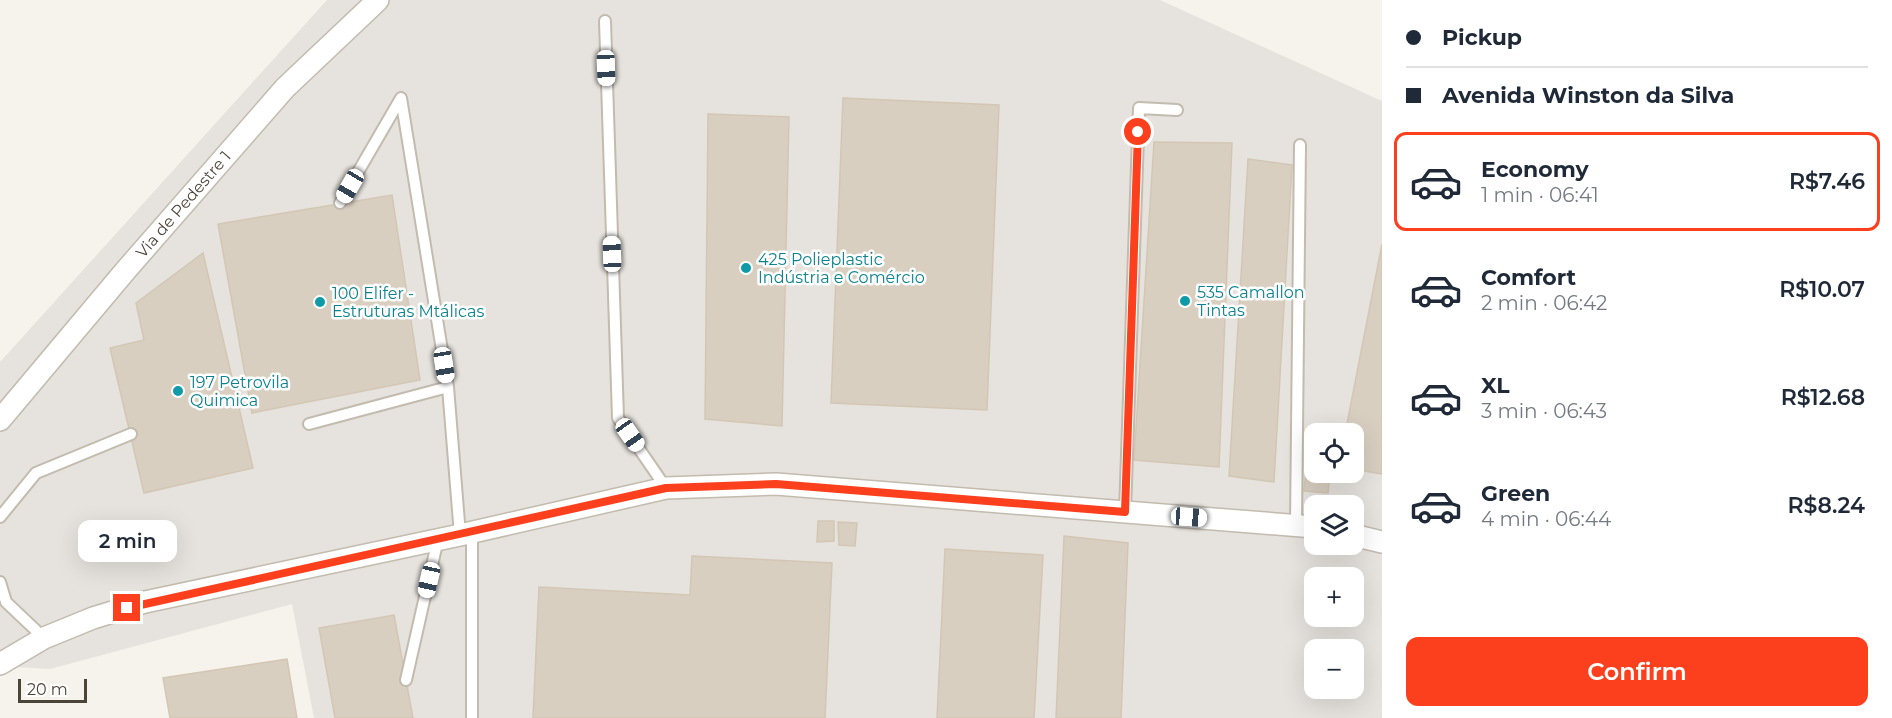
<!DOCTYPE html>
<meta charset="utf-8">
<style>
body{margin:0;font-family:Montserrat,sans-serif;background:#f2f2f3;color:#1f2937;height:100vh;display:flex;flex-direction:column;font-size:22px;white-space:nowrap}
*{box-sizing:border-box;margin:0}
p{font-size:20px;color:#747a83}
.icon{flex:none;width:33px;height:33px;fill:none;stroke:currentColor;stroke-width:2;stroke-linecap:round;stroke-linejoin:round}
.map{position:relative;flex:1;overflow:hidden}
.drawer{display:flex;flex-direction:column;background:#fff;width:510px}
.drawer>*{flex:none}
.banner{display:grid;align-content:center;height:132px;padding:0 24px;background:#fff}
.controls{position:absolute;left:1304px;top:423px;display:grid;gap:12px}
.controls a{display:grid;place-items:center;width:60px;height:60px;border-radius:12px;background:#fff;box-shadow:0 6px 24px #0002;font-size:30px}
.scale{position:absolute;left:18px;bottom:15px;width:69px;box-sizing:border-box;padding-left:6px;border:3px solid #4b4439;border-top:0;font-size:16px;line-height:21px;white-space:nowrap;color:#4b4439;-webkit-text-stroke:4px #fff;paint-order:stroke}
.end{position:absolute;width:27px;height:27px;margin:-14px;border:8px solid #fc3f1d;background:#fff;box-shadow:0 0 0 3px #fff}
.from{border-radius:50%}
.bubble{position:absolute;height:42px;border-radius:12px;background:#fff;box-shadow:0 6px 24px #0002;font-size:20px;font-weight:600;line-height:42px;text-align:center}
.car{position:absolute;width:18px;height:36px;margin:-18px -9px;border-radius:8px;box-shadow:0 0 4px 2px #0007;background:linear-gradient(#fff 24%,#345 0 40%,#fff 0 76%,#345 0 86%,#fff 0)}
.banner b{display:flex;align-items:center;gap:21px;height:57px;font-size:22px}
.banner b+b{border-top:2px solid #e0e1e3}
.banner i{width:15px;height:15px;background:#1f2937}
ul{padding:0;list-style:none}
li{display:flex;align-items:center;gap:18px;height:99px;margin:0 12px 9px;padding:0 12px;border:3px solid transparent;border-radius:12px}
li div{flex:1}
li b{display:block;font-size:22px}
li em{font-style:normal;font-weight:600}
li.selected{border-color:#fc3f1d}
li>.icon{width:54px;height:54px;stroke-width:1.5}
.button{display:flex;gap:12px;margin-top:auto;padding:12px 24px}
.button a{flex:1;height:69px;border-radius:12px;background:#fc3f1d;color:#fff;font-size:24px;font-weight:600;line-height:69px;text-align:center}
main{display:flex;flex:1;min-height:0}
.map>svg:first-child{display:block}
</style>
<main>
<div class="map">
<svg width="1382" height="718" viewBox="0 0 1382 718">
<rect width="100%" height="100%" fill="#f6f3ec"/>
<path fill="#e6e2dd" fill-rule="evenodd" d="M327 0H1160L1382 101V718H314L292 604 50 669 0 666V362ZM1314 434H1353V472H1314ZM1314 506H1353V544H1314ZM1314 578H1353V616H1314ZM1314 650H1353V688H1314Z"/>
<path fill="#d8cfc1" stroke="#d3c7b4" stroke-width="1.5" d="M843 98 999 105 987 410 831 403Z
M708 114 789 117 782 426 705 419Z
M1154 142 1232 143 1219 467 1134 460Z
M1248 159 1292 165 1274 482 1229 476Z
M392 195 420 380 252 413 218 224Z
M1382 244V474L1353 469V434H1345Z
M203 253 253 468 144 493 110 348 144 340 136 303Z
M1310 433 1314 434V472H1330L1328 493 1304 491Z
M818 521H834V541L817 542Z
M838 522 857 523 855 546 839 545Z
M1064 536 1128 543 1121 718H1056Z
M945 549 1043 555 1034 718H937Z
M692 556 832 563 825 718H533L539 587 690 595Z
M394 615 413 718H335L319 628Z
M287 659 297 718H170L163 678Z"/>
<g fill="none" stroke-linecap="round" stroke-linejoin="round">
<g stroke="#c2bbae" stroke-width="14">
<path id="lane" d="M605 21 618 418 666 488
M340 203 401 98 448 387 460 535
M309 424 448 387
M1125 512 1139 108 1177 110
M0 517 36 473 131 434
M1296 525 1300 145
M0 582 6 602 44 638
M406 680 438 539
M472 718V532"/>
</g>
<g stroke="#c2bbae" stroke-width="24">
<path id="street" d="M0 420 126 270 285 88 378 0
M1353 535 1382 542
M0 664 44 638 93 618 145 602 460 535 666 488 776 484 1314 527"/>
</g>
<use href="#lane" stroke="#fff" stroke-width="10"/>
<use href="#street" stroke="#fff" stroke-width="21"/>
</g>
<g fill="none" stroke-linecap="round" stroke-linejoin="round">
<path stroke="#fc3f1d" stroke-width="8" d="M127 608 666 488 776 484 1125 512 1138 132"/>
</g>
<g fill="#0f9aa8" stroke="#fff" stroke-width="2">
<circle cx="746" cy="268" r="6"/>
<circle cx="1185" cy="301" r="6"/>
<circle cx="320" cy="302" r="6"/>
<circle cx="178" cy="391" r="6"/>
</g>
<g text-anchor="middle" stroke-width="5" stroke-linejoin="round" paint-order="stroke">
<g font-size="16" fill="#4b4439" stroke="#fff">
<text transform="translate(183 204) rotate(-49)" y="6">Via de Pedestre 1</text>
</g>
<g font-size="16" fill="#0d838f" stroke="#fff" text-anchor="start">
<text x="758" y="265">425 Polieplastic<tspan x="758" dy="18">Indústria e Comércio</tspan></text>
<text x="1197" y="298">535 Camallon<tspan x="1197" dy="18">Tintas</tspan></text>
<text x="332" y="299">100 Elifer -<tspan x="332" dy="18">Estruturas Mtálicas</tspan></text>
<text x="190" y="388">197 Petrovila<tspan x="190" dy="18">Quimica</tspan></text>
</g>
</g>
</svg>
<div class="controls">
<a><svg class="icon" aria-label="locate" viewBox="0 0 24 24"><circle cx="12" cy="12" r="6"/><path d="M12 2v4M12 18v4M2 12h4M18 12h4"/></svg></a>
<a><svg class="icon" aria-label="layers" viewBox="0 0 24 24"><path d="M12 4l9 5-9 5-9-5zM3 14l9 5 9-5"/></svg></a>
<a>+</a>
<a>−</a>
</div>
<div class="scale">20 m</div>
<i class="end from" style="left:1138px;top:132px"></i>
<i class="end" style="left:127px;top:608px"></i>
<div class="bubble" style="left:78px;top:520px;width:99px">2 min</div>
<i class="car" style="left:606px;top:68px;rotate:178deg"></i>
<i class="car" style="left:350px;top:186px;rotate:210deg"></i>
<i class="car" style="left:612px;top:254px;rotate:358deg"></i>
<i class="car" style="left:444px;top:365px;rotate:171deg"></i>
<i class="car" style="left:630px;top:435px;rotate:145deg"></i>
<i class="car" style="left:1189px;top:517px;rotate:94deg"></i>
<i class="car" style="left:429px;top:580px;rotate:193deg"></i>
</div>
<section class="drawer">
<div class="banner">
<b><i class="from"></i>Pickup</b>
<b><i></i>Avenida Winston da Silva</b>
</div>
<ul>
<li class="selected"><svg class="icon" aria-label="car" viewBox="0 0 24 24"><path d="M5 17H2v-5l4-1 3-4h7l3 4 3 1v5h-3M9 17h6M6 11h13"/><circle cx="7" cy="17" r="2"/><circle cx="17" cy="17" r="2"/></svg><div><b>Economy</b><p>1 min · 06:41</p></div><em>R$7.46</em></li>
<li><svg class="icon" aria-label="car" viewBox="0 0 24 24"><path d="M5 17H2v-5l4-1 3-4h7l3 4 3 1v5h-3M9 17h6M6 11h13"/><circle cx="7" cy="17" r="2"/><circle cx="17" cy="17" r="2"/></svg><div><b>Comfort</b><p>2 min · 06:42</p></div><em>R$10.07</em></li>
<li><svg class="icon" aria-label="car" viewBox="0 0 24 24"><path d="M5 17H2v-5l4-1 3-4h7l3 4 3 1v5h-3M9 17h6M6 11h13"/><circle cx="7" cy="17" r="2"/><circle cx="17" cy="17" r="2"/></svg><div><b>XL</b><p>3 min · 06:43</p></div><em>R$12.68</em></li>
<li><svg class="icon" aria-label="car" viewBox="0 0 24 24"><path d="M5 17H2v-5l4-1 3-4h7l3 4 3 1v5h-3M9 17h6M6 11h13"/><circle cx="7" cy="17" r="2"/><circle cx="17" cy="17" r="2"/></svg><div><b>Green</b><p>4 min · 06:44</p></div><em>R$8.24</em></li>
</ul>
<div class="button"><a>Confirm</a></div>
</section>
</main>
